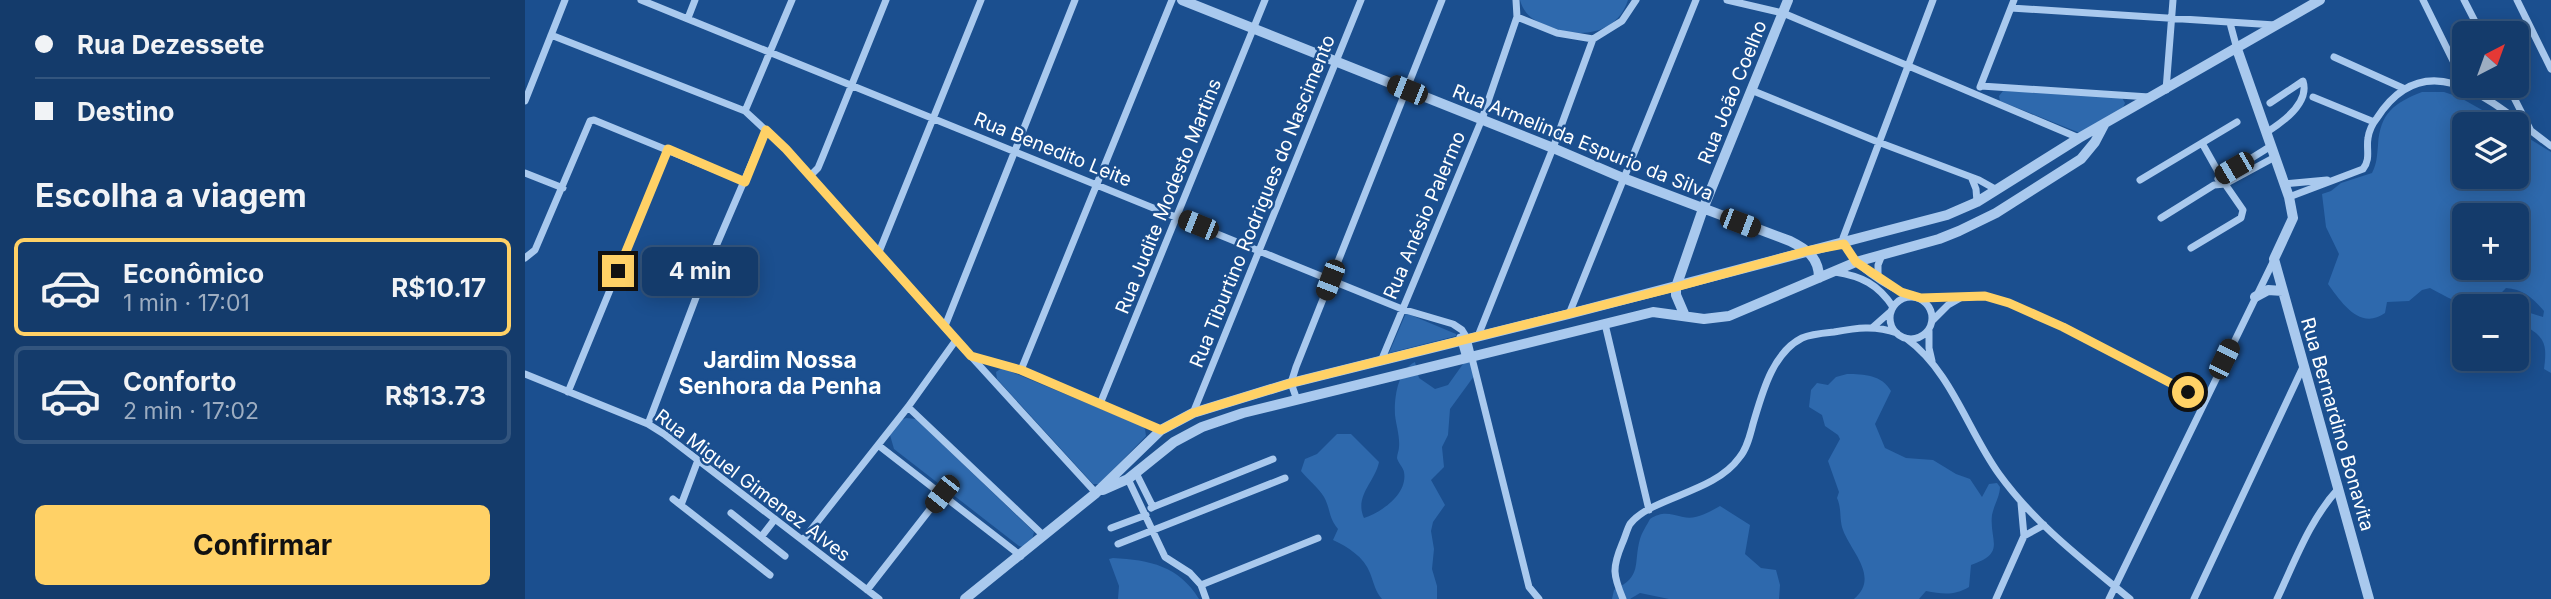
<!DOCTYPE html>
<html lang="pt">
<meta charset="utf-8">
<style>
body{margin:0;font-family:Inter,sans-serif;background:#214673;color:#f1f3f6;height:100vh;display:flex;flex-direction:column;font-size:26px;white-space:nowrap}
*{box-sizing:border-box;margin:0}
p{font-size:23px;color:#9dadc1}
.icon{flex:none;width:38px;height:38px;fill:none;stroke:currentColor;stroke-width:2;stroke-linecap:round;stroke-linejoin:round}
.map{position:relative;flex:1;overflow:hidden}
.drawer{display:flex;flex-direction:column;background:#143b6b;width:525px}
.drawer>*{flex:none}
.hud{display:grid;align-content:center;height:154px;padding:0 35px;background:#143b6b}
.needle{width:46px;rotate:41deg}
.fabs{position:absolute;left:1927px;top:21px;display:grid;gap:14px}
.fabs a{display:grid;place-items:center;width:77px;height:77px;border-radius:10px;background:#143b6b;box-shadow:0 4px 18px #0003,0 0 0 2px #33557e;font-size:35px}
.end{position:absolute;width:32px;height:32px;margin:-16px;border:9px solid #ffd166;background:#111;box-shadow:0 0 0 4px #111}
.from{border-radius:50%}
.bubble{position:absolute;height:49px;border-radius:10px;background:#143b6b;box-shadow:0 4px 18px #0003,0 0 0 2px #33557e;font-size:23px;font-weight:700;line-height:49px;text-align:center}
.car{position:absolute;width:21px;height:42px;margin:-21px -10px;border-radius:9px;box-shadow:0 0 5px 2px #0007;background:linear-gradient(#222 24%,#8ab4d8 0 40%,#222 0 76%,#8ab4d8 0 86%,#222 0)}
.hud b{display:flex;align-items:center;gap:24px;height:66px;font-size:26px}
.hud b+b{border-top:2px solid #33557e}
.hud i{width:18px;height:18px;background:#f1f3f6}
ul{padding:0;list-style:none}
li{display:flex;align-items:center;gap:21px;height:98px;margin:0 14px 10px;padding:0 21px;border:4px solid #33557e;border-radius:10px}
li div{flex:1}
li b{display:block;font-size:26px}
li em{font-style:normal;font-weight:700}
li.active{border-color:#ffd166}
li>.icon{width:63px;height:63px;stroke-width:1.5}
h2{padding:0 35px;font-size:32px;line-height:84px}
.primary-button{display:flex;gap:14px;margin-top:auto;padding:14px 35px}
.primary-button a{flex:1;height:80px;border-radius:10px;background:#ffd166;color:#111;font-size:28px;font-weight:700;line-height:80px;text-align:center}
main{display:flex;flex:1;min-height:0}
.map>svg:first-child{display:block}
</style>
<main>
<section class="drawer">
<div class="hud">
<b><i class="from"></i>Rua Dezessete</b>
<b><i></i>Destino</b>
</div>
<h2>Escolha a viagem</h2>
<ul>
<li class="active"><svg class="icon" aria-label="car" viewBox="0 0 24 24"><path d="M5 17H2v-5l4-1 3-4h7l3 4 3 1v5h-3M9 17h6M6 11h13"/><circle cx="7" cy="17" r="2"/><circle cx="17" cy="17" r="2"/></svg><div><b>Econômico</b><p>1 min · 17:01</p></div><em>R$10.17</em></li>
<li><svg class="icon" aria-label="car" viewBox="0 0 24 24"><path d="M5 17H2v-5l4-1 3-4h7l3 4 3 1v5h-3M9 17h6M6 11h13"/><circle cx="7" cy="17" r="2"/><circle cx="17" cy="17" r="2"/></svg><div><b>Conforto</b><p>2 min · 17:02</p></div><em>R$13.73</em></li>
</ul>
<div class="primary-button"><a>Confirmar</a></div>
</section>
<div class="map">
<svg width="2026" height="599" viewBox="0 0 2026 599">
<rect width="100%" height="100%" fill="#1b4f8f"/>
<path fill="#2e69ad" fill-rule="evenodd" d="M995 0H1103C1092 34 1056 39 1026 27 1010 21 1000 17 995 0Z
M1478 91 1596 96 1600 103 1598 108 1555 133 1475 101 1474 96Z
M1897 92H1919L1934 97 1982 124H1939V177H1992V131L2026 152V373L2019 369C2020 360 2022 348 2017 340 2011 329 1997 329 1998 314L2002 312 2018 317 2019 311C2009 299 1998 289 1981 288 1955 317 1933 303 1905 288L1897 290 1884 301 1862 302 1860 313C1835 331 1816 302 1803 284L1814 254 1801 227 1797 194 1806 191 1816 183 1847 173C1852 163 1852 156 1853 145 1855 113 1869 103 1897 92ZM1939 215H1992V268H1939Z
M881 313 931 334V336L864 353Z
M943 357 952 372 925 409 923 435 917 447 919 467 906 480 920 505 908 522 906 531 909 549 907 569 912 586V599H857C850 591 849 583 845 573 839 557 823 547 808 540L813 529C803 517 806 510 799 497 794 488 783 480 776 471L780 459 792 454 812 434H826L854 462C850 482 829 496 839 518 857 512 883 494 879 472 878 467 873 463 872 458 872 454 874 451 874 447 875 436 871 425 870 415 869 397 873 370 890 362L894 378 910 389 923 385Z
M477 368 617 426 620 429 621 436 574 484H568L472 379 471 372Z
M1322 374C1339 374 1357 375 1366 391L1350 424 1360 448 1381 458 1408 460 1431 474 1445 479 1457 497 1464 484 1472 483 1475 487C1475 496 1469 505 1467 515 1464 541 1482 553 1446 565L1444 587C1429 596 1417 594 1401 591L1394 599H1329C1355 577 1326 552 1318 530 1314 519 1317 509 1312 498L1314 492 1303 461 1315 439 1313 435 1300 426 1297 415 1284 407 1286 390 1292 383 1303 385 1311 377Z
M381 418 391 419 509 532 507 540 498 547 494 546 369 449 365 435 374 421Z
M1195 506 1225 525 1220 554 1236 568 1251 570 1255 585 1254 599H1144L1115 593 1105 599H1087L1089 590C1118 576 1108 564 1115 539 1117 532 1122 525 1125 519 1138 511 1144 514 1158 517 1172 520 1184 512 1195 506Z
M588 558C625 560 654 566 674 599H593L594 586 584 559Z"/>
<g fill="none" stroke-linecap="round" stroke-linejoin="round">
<path stroke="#a9c9ee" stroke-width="7" d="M116 0 877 309 928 324 937 330 942 338 1004 587 1014 599
M1202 0 1258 13 1554 138
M1898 0 1939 83
M1939 0 1956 33
M1992 0 2026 69
M1486 8 1750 25
M992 17 1032 33 1068 39
M163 18 170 0
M1705 23 1712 49
M26 35 220 111 261 149 431 340 571 493
M1809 57 1880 89
M1456 86 1624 97
M1983 86 2005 129
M1455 87 1489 0
M1226 90 1353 142 1454 180 1472 190
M1641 90 1648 0
M1788 97 1849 122
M0 101 40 0
M220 111 267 0
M1742 132C1758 122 1785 103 1778 81L1745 103
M0 173 38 188
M285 176 293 168 298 156 361 0
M1447 179 1451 189 1452 202
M1693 179 1746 146
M1615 180 1712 122
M1759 184 1802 180
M1764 197 1838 169C1846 159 1841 149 1843 138 1844 131 1848 123 1852 118 1904 37 1974 108 2026 146
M1636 218 1689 185 1700 184 1750 157
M1666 248 1716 218 1718 210 1700 184 1677 143
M354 252 456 0
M0 258 10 250 65 121 69 120 220 182
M1310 272C1336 276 1353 284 1368 307
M1353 277V265L1357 255
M1387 296C1364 288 1322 263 1318 238L1408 0
M1365 318a21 21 0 1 1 42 0a21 21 0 1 1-42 0Z
M1396 298 1460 296 1484 303 1538 327 1679 401
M1044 314 1171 0
M1408 320 1423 305 1437 297
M1080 324 1124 510
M420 326 550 0
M1348 327 1365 312
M1404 331V348L1407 361
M953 336 1028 148 1068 39 1097 21 1111 0
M935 337 941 358
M1382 339C1426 371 1443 431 1474 474 1510 524 1558 560 1605 599
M447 356 496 370 636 430
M856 361 957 119 992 17 991 0
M496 370 647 0
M0 374 123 424 139 434 354 599
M43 392 143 149
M772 400 766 383 771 367 917 0
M575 404 740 0
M383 407 519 536
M668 413 836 0
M123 424 186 258 241 130
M353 445 496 556
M611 473 628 507 626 508
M603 479 640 557 665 573 676 585 681 599
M148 499 245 575
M156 505 173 460
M628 507 748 459
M206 513 260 556
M586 528 621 515
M1499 536 1519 525
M236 537 250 519
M278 540 383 407 431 340
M593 544 760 478
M676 585 793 538
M342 590 417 494
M1098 599C1088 575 1087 568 1097 544 1100 538 1102 529 1105 524 1126 497 1189 493 1214 458 1222 449 1225 435 1228 424 1237 394 1247 353 1277 338 1286 334 1299 333 1309 332 1331 328 1350 325 1372 333
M1471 599 1499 536 1496 503
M1584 599 1749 260
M1669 599 1778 367
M1752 599C1770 561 1785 519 1814 488"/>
<path stroke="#a9c9ee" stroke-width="10" d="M657 0 1028 148 1098 178 1265 241C1281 249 1294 257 1294 278
M1712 49 1764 197 1768 218 1749 259 1844 599
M1730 297 1743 290 1758 291
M1160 316 1151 295V287L1178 209 1263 0
M578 490 603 479 649 442 677 427 718 413 1128 312 1179 319 1204 316 1331 262 1414 239 1434 231 1471 213 1556 159 1570 142 1580 123
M440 599 571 493 636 430 668 413 766 383 1044 314 1422 215 1452 202 1554 138 1795 0"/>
</g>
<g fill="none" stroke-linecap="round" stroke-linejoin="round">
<path stroke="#ffd166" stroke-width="9" d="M93 271 143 149 220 182 241 130 261 149 446 356 496 370 636 430 668 413 766 383 1151 287 1282 251 1319 244 1331 262 1376 292 1396 298 1460 296 1484 303 1538 327 1663 392"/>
</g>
<g text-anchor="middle" stroke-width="5" stroke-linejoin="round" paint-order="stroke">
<g font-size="19" fill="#fff" stroke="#1b4f8f">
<text transform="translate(1207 92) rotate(-68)" y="7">Rua João Coelho</text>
<text transform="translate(1058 142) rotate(22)" y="7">Rua Armelinda Espurio da Silva</text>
<text transform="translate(528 149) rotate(22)" y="7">Rua Benedito Leite</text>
<text transform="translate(643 196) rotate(-68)" y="7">Rua Judite Modesto Martins</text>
<text transform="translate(737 201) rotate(-68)" y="7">Rua Tiburtino Rodrigues do Nascimento</text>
<text transform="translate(899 215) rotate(-67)" y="7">Rua Anésio Palermo</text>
<text transform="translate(1813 424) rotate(74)" y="7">Rua Bernardino Bonavita</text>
<text transform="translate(228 485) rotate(37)" y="7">Rua Miguel Gimenez Alves</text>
</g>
<g font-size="23" font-weight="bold" fill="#fff" stroke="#1b4f8f">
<text x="255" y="368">Jardim Nossa<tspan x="255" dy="26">Senhora da Penha</tspan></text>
</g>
</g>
</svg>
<div class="fabs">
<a><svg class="needle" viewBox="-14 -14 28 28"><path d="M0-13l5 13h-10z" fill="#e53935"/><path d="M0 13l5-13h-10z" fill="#9dadc1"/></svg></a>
<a><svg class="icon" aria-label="layers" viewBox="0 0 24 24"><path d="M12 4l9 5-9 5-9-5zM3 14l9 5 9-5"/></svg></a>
<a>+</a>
<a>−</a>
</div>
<i class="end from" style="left:1663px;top:392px"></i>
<i class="end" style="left:93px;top:271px"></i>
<div class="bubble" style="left:117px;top:247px;width:116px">4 min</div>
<i class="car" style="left:882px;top:90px;rotate:292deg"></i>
<i class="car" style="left:1709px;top:168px;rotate:240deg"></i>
<i class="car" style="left:1215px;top:223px;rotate:111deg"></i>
<i class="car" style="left:673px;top:225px;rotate:292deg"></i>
<i class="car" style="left:805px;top:280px;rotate:201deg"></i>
<i class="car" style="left:1699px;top:359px;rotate:26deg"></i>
<i class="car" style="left:417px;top:494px;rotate:218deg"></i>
</div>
</main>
